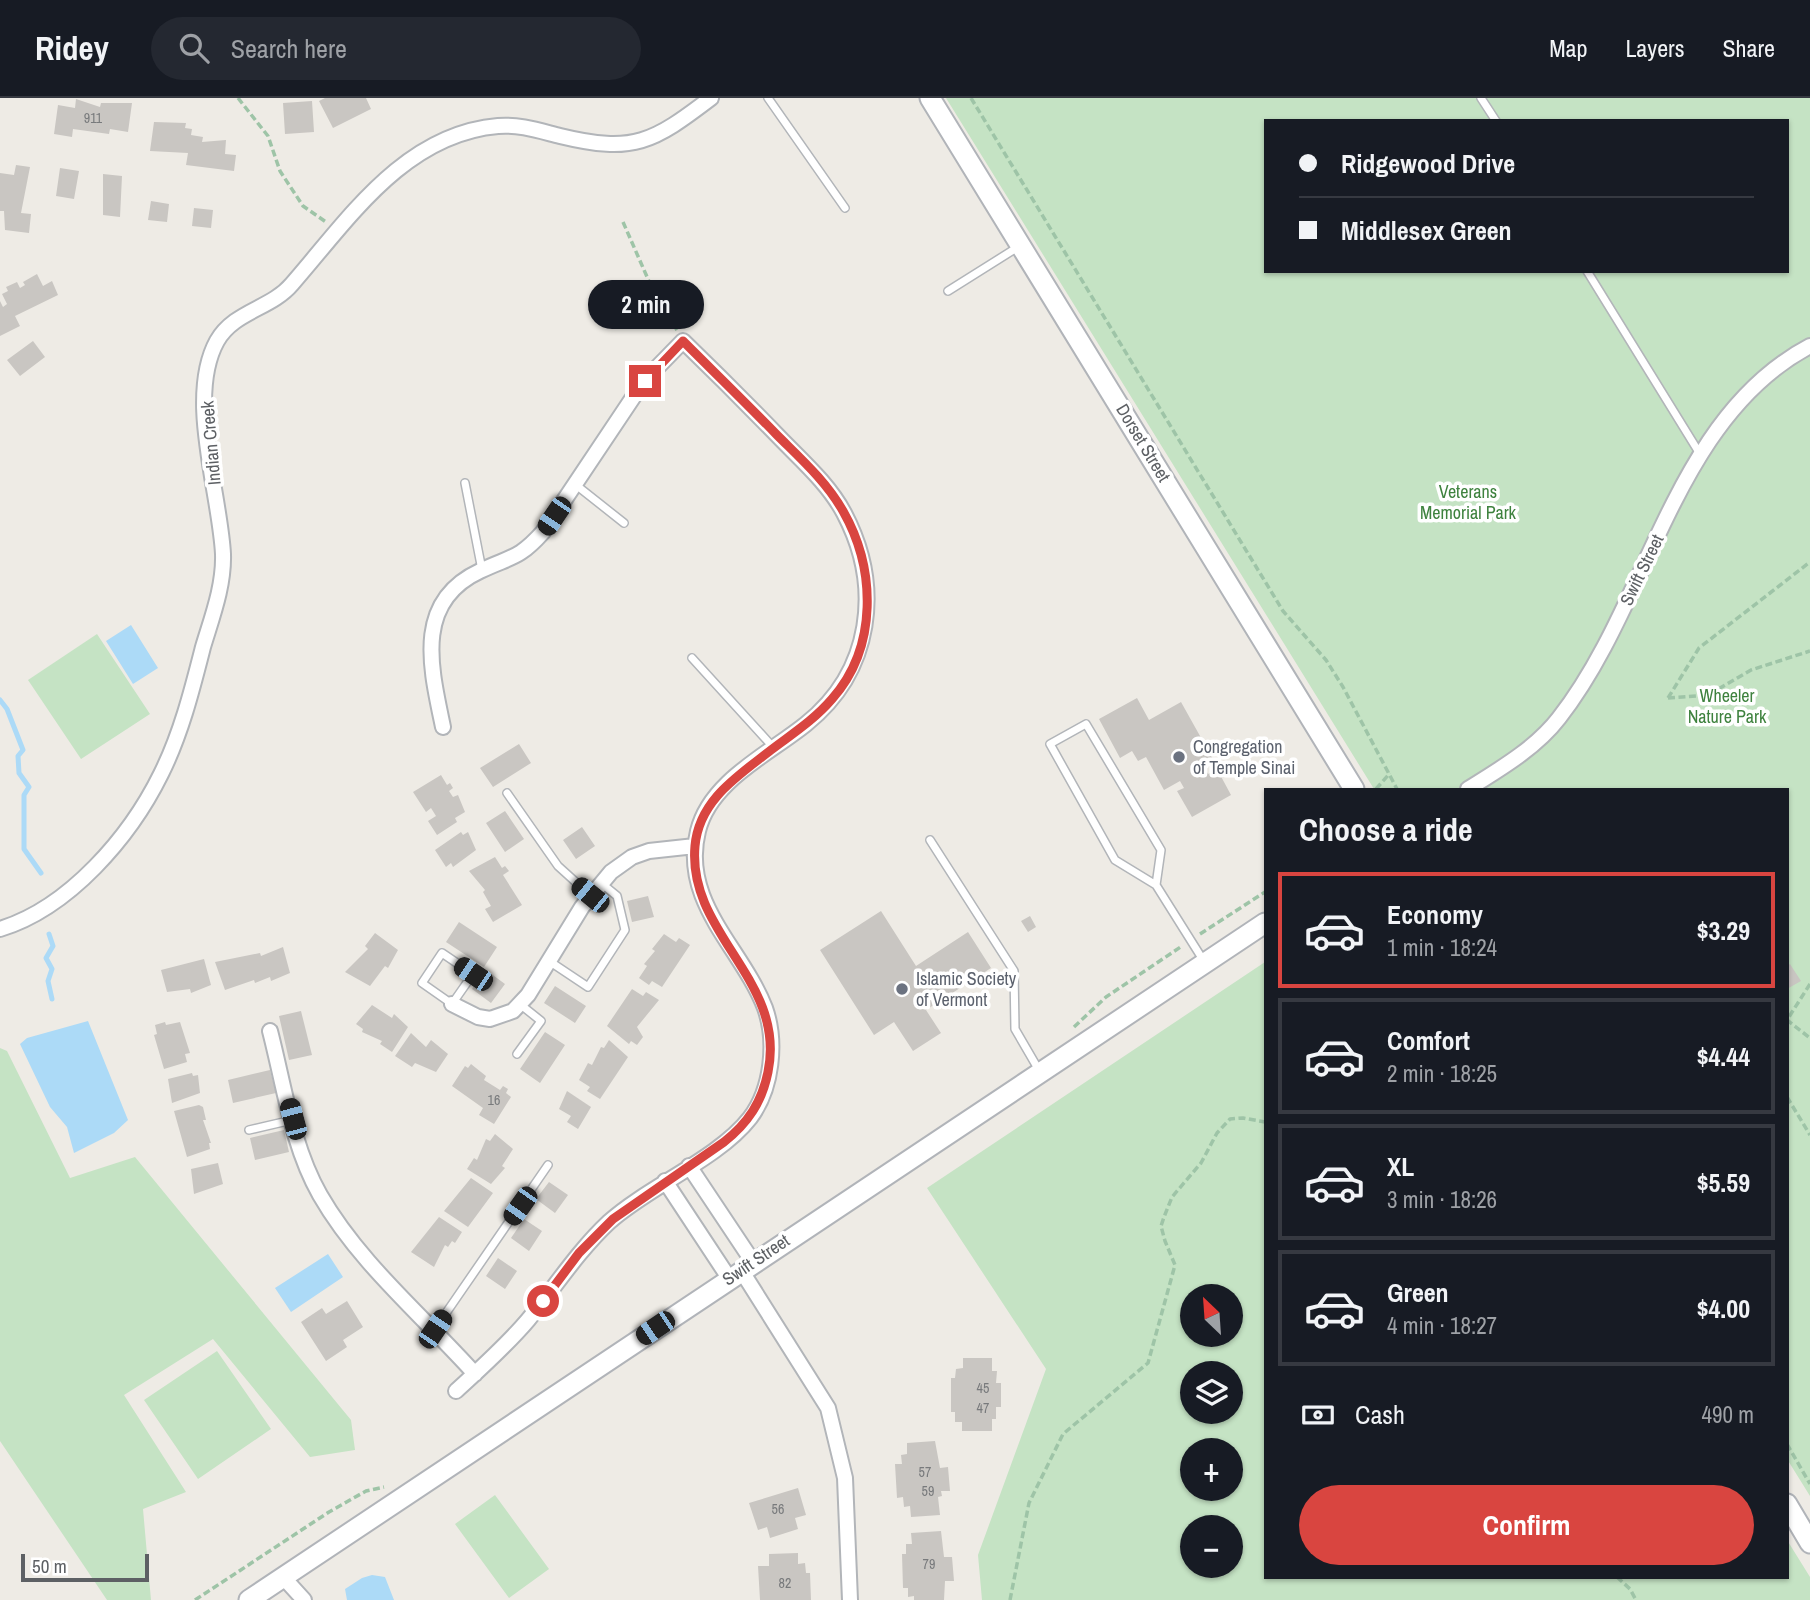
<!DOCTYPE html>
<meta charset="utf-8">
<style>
body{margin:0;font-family:"Archivo Narrow",sans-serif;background:#242831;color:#f1f3f6;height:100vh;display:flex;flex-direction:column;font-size:26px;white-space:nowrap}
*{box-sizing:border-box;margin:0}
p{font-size:23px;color:#9ea1a6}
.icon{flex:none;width:38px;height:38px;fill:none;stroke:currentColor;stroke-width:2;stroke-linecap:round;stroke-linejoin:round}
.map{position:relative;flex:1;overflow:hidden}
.side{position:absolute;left:1264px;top:690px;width:525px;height:791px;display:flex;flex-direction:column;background:#171b24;border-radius:0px;box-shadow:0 2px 5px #0004}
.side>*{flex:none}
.banner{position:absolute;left:1264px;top:21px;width:525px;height:154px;border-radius:0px;box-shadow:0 2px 5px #0004;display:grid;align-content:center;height:154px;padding:0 35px;background:#171b24}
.needle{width:46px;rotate:335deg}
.controls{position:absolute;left:1180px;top:1186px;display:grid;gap:14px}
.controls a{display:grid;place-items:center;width:63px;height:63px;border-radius:50%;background:#171b24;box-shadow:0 2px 5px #0004;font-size:35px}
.scale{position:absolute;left:21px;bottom:18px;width:128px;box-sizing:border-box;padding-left:7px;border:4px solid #5d6064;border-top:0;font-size:19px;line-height:24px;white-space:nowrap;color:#5d6064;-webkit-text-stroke:5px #fff;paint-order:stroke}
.end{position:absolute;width:32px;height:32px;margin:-16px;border:9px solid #d94540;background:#fff;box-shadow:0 0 0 4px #fff}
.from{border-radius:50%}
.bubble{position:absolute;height:49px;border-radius:24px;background:#171b24;box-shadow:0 2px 5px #0004;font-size:23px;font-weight:700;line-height:49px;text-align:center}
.car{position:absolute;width:21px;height:42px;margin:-21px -10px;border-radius:9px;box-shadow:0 0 5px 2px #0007;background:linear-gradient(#222 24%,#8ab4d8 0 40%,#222 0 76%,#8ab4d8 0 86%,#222 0)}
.banner b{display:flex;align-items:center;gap:24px;height:66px;font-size:26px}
.banner b+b{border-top:2px solid #363941}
.banner i{width:18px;height:18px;background:#f1f3f6}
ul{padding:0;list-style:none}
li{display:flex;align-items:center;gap:21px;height:116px;margin:0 14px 10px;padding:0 21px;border:4px solid #363941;border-radius:0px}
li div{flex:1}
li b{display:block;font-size:26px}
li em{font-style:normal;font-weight:700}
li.on{border-color:#d94540}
li>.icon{width:63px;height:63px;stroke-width:1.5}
h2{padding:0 35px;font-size:32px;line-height:84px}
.pay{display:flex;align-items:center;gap:18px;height:77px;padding:0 35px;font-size:26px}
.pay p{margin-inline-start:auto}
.primary-button{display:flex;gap:14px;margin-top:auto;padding:14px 35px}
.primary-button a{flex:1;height:80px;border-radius:42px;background:#d94540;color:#fff;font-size:28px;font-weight:700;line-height:80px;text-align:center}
header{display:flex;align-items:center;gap:42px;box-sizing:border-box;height:98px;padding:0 35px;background:#171b24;border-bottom:2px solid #363941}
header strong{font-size:33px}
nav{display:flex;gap:38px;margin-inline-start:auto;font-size:24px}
.search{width:490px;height:63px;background:#242831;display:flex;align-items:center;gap:18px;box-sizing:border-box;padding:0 24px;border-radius:38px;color:#9ea1a6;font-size:26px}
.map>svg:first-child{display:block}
</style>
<header>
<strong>Ridey</strong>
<div class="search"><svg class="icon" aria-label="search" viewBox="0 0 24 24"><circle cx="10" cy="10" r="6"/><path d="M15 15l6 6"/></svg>Search here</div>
<nav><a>Map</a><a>Layers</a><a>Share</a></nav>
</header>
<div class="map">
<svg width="1810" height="1502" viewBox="0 0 1810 1502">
<rect width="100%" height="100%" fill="#eeebe5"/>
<path fill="#c5e3c4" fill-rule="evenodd" d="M946 0H1810V1398L1787 1361V691H1374ZM1265 23H1787V173H1265Z
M97 536 150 616 81 661 28 582Z
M1265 864V1479H1787V1442L1810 1479V1502H982L978 1457 1046 1271 927 1090ZM1192 1199H1230V1237H1192ZM1192 1276H1230V1314H1192ZM1192 1353H1230V1391H1192ZM1192 1430H1230V1468H1192Z
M0 950 7 953 70 1080 135 1059 351 1322 355 1352 310 1359 213 1241 124 1297 186 1394 143 1411 151 1502H107L0 1343Z
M217 1253 271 1331 198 1381 144 1302Z
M495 1397 549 1471 509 1500 455 1426Z"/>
<path fill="#acdaf7" d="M131 527 158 570 133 586 106 543Z
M88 923 128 1022 114 1035 74 1055 67 1029 50 1009 20 946 27 940Z
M328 1156 343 1179 291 1214 275 1190Z
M372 1477 385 1479 394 1502H347L345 1491 362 1480Z"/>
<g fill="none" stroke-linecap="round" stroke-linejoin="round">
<path stroke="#acdaf7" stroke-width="5" d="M0 602 7 611 23 652 18 658 19 675 29 689 24 697V751L41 775
M49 836 53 848 46 860 52 871 48 883 52 901"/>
</g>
<path fill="#c9c6c2" d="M325 0H366L371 11 333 30 319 3Z
M76 1 100 9 101 5H132L128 34 110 31 109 36 73 31 72 39 54 36 58 7 75 10Z
M312 3 314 34 285 36 283 5Z
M154 24 186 25 185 30 192 31 191 37 203 39 202 44 226 42 225 56 236 57 234 73 186 67 188 55 150 53Z
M16 67 30 69 21 115 31 116 29 135 5 132 4 113H0V75L14 77Z
M60 70 79 73 74 101 56 98Z
M103 76 122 78 120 119 103 117Z
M151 103 169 106 167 124 148 122Z
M194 110 213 112 211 130 192 128Z
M37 176 43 188 52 183 58 197 15 218 20 228 0 238V203L3 209 7 206 2 196 8 193 6 189 17 184 20 190 25 187 23 184Z
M33 243 45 259 20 278 7 262Z
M1137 600 1149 622 1181 604 1214 663 1204 669 1208 676 1217 671 1231 697 1192 719 1177 693 1184 690 1180 683 1164 692 1146 659 1138 663 1132 653 1120 660 1099 621Z
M519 646 531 665 493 689 480 670Z
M441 677 447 687 450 685 453 690 449 693 453 699 458 697 465 714 455 720 457 724 437 737 428 723 436 718 431 710 426 714 413 694Z
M505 713 524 741 505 754 486 725Z
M582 729 595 748 576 761 563 742Z
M461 734 463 737 468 734 476 752 453 769 451 765 446 769 435 752Z
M495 759 502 770 505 768 509 773 503 777 522 807 493 824 485 811 491 808 483 794 485 792 469 773Z
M648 798 654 819 632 824 627 803Z
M881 813 916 868 968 834 991 870 926 912 941 935 913 953 894 924 874 937 820 852Z
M1030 818 1036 829 1028 834 1021 823Z
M459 824 497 849 484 869 446 844Z
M375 835 398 852 388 870 385 868 370 888 345 874 368 851 365 848Z
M664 836 676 844 679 840 690 847 662 889 652 883 649 887 639 880 647 868 644 866 655 853 652 851Z
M283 849 290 875 271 883 270 879 255 885 254 882 225 892 215 864 260 855 261 858Z
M204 861 211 887 191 895 190 891 167 894 161 872Z
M1790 866 1801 883 1787 891V868Z
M486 872 505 886 491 905 472 891Z
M555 888 586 908 575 925 544 905Z
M632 891 643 898 646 894 659 902 637 929 643 939 637 947 631 943 629 946 607 928Z
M372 907 392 920 394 916 408 929 392 954 380 946 382 943 362 934 363 931 356 926Z
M301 913 312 957 289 962 279 918Z
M165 924 166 927 180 924 190 955 185 956 187 964 164 971 154 937 157 936 155 927Z
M545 934 565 947 540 985 520 971Z
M411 935 426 949 431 942 448 956 436 974 415 965 412 969 395 958Z
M609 942 628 959 600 1001 587 993 590 989 579 982 588 965 592 967 601 949 604 950Z
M471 966 486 978 484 982 500 992 503 988 508 991 506 995 511 999 494 1026 479 1017 483 1010 452 988 465 968 468 970Z
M270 972 276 995 233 1005 228 982Z
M192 975 193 978 198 977 200 995 172 1005 168 981Z
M567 993 591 1009 578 1031 567 1024 571 1018 559 1011Z
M199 1007 203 1009 206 1022H203L211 1045H209L210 1051 187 1059 174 1013Z
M284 1032 289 1054 255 1062 250 1040Z
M495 1036 513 1051 502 1068 505 1070 491 1086 467 1071 474 1060 477 1062 486 1041 490 1043Z
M218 1065 223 1086 194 1096 191 1071Z
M471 1080 493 1095 468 1129 444 1113Z
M549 1084 568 1097 555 1115 536 1101Z
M439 1119 462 1134 455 1145 452 1143 448 1149 445 1147 434 1169 411 1154Z
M524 1121 542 1133 529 1153 511 1140Z
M498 1160 517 1173 505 1191 486 1178Z
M347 1203 363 1229 343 1242 347 1249 326 1263 301 1224 322 1210 326 1216Z
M963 1260H992V1273H997L996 1285H1001V1309H996V1321H992V1333H962V1324H955V1314H951V1280H955L956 1271 963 1270Z
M935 1343 940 1370 948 1369 950 1393H941L942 1398 938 1399 940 1417 911 1419 910 1408 904 1409 903 1399 897 1400 895 1366H902L901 1357 907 1356V1345Z
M798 1390 806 1417 795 1420 798 1431 770 1440 767 1429 758 1432 749 1405Z
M941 1433 944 1459H952L954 1483H945L944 1502H914V1498L908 1499V1490H903L902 1456H906V1446H912L911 1435Z
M798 1455V1466L805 1465 806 1475H810L811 1502H760L758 1468H769V1456Z"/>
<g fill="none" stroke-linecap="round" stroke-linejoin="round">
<g stroke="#b2b5b9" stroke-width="10">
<path id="lane" d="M768 0 845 110
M1481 0 1496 23
M1587 173 1700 356
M948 193 1018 149
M465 385 482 472
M576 387 624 425
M692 560 773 649
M507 695 558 768 590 797
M930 742 1014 873 1015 931 1040 974
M1156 787 1115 762 1050 646 1086 626 1161 752 1156 787 1205 865
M442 855 473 876 452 906 422 885Z
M549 863 588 889 625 832 617 798 601 785
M517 956 541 923 521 907
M249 1032 292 1022
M435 1231 548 1067"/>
</g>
<g stroke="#b2b5b9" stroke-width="18">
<path id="street" d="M443 629C431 571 413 504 480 473 511 458 518 462 543 434L644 283 683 243C715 274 747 306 778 338 801 362 828 385 844 415 883 489 872 573 806 626 769 656 710 683 698 733 680 804 742 850 765 910 777 944 772 991 750 1020 718 1061 649 1088 609 1124 578 1153 555 1189 528 1222 506 1248 481 1270 456 1293
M1468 691C1500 671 1536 650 1559 620 1650 504 1673 320 1810 248
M0 831C69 810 130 739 161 676 181 636 192 592 203 549 212 519 224 488 223 456 220 395 186 299 217 243 234 213 271 211 292 186 348 122 404 36 498 28 519 26 540 33 560 38 634 56 653 44 711 0
M452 906 478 919 490 921 513 913 528 897 582 809 611 774 632 759 649 753 695 748
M270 933C284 987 292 1048 320 1097 359 1165 423 1218 475 1276
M689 1068 753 1164
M665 1083 729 1180
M741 1172 828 1310 845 1380 850 1502
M284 1480 304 1502"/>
</g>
<g stroke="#b1b4b9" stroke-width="23">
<path id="secondary" d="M930 0 1354 691
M1787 1406 1810 1445
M249 1502 1265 825"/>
</g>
<path stroke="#9ec4a7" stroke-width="3.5" stroke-dasharray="7 3.5" stroke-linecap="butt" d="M238 0 268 38 280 73 303 108 326 124
M971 0 1283 513 1326 562 1343 589 1397 691
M623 124 655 197 677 232
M1668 600 1699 550 1810 464
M1668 600 1708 597 1751 572 1810 553
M1376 691 1390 675
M1200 836 1265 794
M1810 886 1787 922 1810 940
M1074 929 1106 899 1182 848
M1787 999 1810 1037
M1787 1346 1810 1386
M1617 1479 1630 1491 1636 1502
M195 1502 329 1414 366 1393 384 1389
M1010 1502 1029 1405 1063 1336 1148 1265 1175 1167 1165 1143 1161 1128 1164 1119 1172 1099 1201 1065 1217 1035 1230 1021 1243 1020 1265 1024"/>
<use href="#lane" stroke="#fff" stroke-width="7"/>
<use href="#street" stroke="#fff" stroke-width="14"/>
<use href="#secondary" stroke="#fff" stroke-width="19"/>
</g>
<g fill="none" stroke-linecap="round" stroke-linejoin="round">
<path stroke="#d94540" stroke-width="9" d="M543 1203 579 1155 613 1121 724 1044C748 1025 762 1004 768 974 787 882 687 836 695 748 699 702 738 678 771 652 792 636 814 622 832 601 878 549 876 471 843 413 826 383 800 360 777 337 746 305 714 274 683 243L645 283"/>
</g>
<g fill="#6b7280" stroke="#fff" stroke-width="2.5">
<circle cx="1179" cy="659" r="7"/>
<circle cx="902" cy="891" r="7"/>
</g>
<g text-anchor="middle" stroke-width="7" stroke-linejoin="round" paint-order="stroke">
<g font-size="14" fill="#787a7c">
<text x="93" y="25">911</text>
<text x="494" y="1007">16</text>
<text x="983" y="1295">45</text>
<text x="983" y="1315">47</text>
<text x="925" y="1379">57</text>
<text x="928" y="1398">59</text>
<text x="778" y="1416">56</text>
<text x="929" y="1471">79</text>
<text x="785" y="1490">82</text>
</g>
<g font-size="18" fill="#5d6064" stroke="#fff">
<text transform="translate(211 345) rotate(-95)" y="6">Indian Creek</text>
<text transform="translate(1143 345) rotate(59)" y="6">Dorset Street</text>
<text transform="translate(1642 472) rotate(-64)" y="6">Swift Street</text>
<text transform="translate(756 1162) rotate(-34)" y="6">Swift Street</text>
</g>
<g font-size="18" fill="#3e823e" stroke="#fff">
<text x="1468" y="400">Veterans<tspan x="1468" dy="21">Memorial Park</tspan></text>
<text x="1727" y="604">Wheeler<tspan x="1727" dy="21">Nature Park</tspan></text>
</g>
<g font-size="18" fill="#5b616d" stroke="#fff" text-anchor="start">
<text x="1193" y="655">Congregation<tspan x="1193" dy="21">of Temple Sinai</tspan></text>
<text x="916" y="887">Islamic Society<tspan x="916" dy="21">of Vermont</tspan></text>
</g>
</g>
</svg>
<div class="controls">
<a><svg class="needle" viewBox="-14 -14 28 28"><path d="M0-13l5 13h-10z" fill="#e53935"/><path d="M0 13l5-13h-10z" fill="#9ea1a6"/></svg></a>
<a><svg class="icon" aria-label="layers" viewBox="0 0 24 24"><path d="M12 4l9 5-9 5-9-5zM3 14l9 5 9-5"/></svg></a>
<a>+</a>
<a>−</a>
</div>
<div class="scale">50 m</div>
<i class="end from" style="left:543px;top:1203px"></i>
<i class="end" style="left:645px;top:283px"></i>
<div class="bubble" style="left:588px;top:182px;width:116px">2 min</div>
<i class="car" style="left:554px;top:418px;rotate:214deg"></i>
<i class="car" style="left:590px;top:797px;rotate:309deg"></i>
<i class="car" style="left:473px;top:876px;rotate:304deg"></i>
<i class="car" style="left:293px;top:1021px;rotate:345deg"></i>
<i class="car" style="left:520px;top:1108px;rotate:215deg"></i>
<i class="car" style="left:655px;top:1230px;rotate:236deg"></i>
<i class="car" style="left:435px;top:1231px;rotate:34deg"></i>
<div class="banner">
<b><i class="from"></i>Ridgewood Drive</b>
<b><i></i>Middlesex Green</b>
</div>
<section class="side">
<h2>Choose a ride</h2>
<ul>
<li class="on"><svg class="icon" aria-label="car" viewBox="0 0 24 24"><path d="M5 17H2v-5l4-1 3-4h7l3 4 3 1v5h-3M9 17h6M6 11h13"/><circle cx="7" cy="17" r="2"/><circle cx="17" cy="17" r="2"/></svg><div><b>Economy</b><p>1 min · 18:24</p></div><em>$3.29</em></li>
<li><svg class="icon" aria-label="car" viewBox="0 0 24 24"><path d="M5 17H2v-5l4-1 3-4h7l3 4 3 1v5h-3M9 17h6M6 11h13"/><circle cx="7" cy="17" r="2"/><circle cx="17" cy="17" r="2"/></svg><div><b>Comfort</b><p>2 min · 18:25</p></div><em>$4.44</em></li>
<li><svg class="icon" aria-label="car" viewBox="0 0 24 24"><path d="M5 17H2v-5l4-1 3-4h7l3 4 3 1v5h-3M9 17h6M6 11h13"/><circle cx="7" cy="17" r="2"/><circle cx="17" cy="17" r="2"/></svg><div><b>XL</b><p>3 min · 18:26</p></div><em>$5.59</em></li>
<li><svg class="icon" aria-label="car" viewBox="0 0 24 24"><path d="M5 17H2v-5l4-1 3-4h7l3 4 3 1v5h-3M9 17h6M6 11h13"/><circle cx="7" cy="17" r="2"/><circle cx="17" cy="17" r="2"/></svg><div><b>Green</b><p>4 min · 18:27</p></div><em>$4.00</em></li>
</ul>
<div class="pay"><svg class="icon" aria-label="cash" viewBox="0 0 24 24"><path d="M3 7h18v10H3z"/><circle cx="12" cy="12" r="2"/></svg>Cash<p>490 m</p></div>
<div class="primary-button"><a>Confirm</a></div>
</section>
</div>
